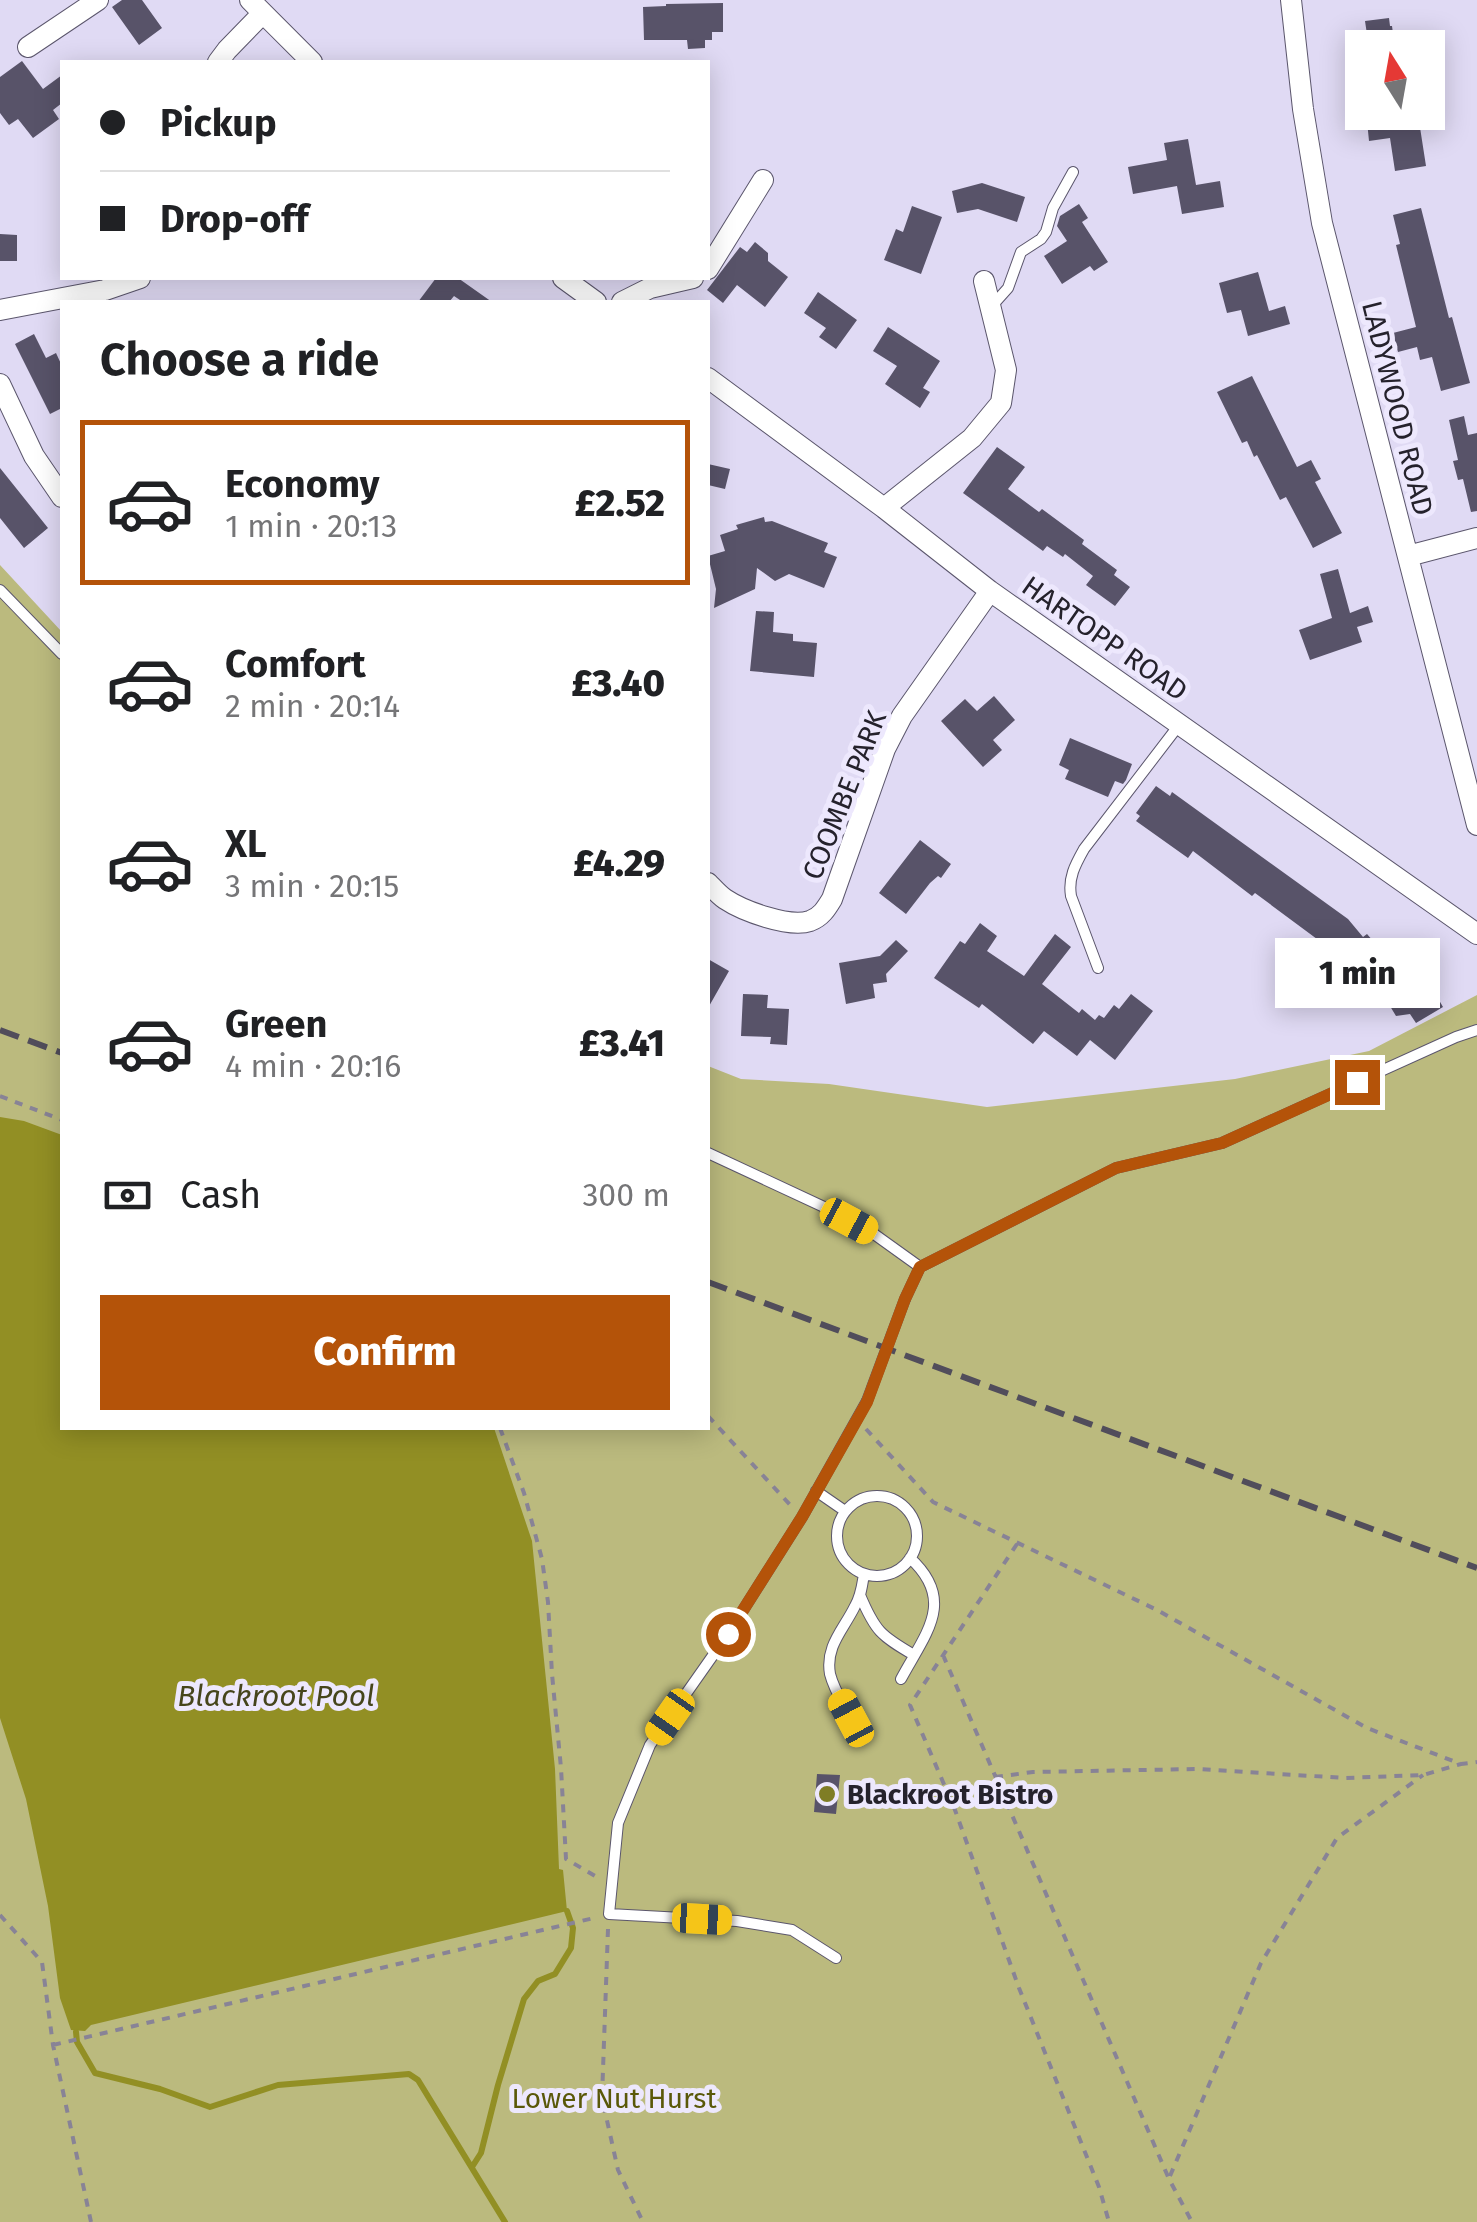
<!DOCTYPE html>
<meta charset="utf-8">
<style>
body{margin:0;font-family:"Fira Sans",sans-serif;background:#f2f2f2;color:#202124;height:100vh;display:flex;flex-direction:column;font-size:38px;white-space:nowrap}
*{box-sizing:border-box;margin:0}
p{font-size:32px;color:#757577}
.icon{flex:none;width:55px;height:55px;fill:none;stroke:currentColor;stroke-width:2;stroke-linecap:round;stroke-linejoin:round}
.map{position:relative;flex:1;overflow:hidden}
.side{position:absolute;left:60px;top:300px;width:650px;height:1130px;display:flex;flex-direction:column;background:#fff;border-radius:0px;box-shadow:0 5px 25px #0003}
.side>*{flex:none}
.top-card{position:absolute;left:60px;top:60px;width:650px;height:220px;border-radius:0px;box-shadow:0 5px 25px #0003;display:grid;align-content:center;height:220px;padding:0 40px;background:#fff}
.needle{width:65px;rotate:349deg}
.tools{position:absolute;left:1345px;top:30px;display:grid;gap:20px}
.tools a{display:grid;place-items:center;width:100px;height:100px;border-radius:0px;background:#fff;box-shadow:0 5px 25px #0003;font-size:50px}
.end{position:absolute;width:45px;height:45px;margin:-22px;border:12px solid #b45309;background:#fff;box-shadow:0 0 0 5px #fff}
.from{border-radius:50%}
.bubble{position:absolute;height:70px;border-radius:0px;background:#fff;box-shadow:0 5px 25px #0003;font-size:32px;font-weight:800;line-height:70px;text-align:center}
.car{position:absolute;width:30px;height:60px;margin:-30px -15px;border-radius:12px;box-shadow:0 0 8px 2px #0007;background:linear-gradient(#f5c518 24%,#345 0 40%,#f5c518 0 76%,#345 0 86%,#f5c518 0)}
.top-card b{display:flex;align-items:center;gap:35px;height:95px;font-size:38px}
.top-card b+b{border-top:2px solid #e0e0e0}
.top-card i{width:25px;height:25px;background:#202124}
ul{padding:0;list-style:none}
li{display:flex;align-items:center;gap:30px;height:165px;margin:0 20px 15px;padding:0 20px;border:5px solid transparent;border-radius:0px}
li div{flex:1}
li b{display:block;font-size:38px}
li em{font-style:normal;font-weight:800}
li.active{border-color:#b45309}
li>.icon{width:90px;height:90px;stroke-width:1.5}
h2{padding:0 40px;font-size:45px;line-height:120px}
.pay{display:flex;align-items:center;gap:25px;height:110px;padding:0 40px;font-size:38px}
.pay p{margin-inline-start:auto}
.cta{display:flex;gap:20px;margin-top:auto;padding:20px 40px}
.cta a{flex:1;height:115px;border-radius:0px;background:#b45309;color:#fff;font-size:40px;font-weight:800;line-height:115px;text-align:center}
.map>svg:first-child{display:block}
</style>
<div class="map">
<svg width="1477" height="2222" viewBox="0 0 1477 2222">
<rect width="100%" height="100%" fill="#e0daf4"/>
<path fill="#bbba7e" d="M0 565 62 632V1428H708V1066L741 1079 829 1084 987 1107 1235 1079 1369 1051 1477 995V2222H0Z"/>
<path fill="#928f24" d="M0 1117 24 1121 62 1135V1428H494L532 1541 555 1769 559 1869 563 1870 567 1911 91 2025 85 2031 71 2030 60 1998 48 1906 26 1799 0 1718Z"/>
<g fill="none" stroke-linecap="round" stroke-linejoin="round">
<path stroke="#928f24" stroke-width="6" d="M76 2032 77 2042 95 2073 160 2089 210 2107 278 2085 409 2074 418 2080 505 2222
M472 2167 481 2153 498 2085 524 1999 538 1981 555 1974 571 1948 573 1928 567 1911"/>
</g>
<path fill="#585369" d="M122 0H142L162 28 139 45 112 7Z
M723 3V32H712V40H705V48L688 49 687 40H644L643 7 666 6V4Z
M1389 18 1390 26H1392L1395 48H1369L1365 21Z
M22 61 43 89 62 75V103L53 110 59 119 33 138 18 119 9 125 0 113V77Z
M1393 117 1395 125 1419 121 1426 166 1395 171 1390 138 1369 141 1367 121Z
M1188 139 1196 185 1220 181 1224 207 1182 214 1177 186 1133 194 1128 167 1167 160 1164 143Z
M982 183 1025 197 1017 222 978 209 957 213 952 191Z
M1079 204 1088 218 1082 222 1108 262 1094 271 1090 266 1062 284 1044 256 1067 241 1057 226 1060 216Z
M912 206 942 217 921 274 884 260 896 229 903 232Z
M1421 208 1449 318 1452 317 1470 383 1441 391 1432 357 1420 360 1417 347 1398 352 1393 333 1416 327 1396 245 1400 244 1393 215Z
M0 234 17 235V261H0Z
M755 242 768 253V261L788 277 765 307 737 285 723 303 707 290 740 247 747 252Z
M1258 272 1269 311 1285 306 1290 324 1248 336 1241 310 1227 313 1219 283Z
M436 278H458L492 302H463L454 296 449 302H418Z
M818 292 857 320 836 349 819 337 826 328 804 313Z
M888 327 940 361 923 388 930 392 920 408 885 384 897 366 873 351Z
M34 334 46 358 56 353 62 366V408L50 414 15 344Z
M1252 376 1297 467 1311 460 1321 479 1315 482 1342 533 1313 548 1286 497 1280 500 1257 455 1254 457 1247 441 1242 443 1217 392Z
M1464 416 1468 435 1477 433V511L1471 512 1463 479 1458 480 1453 461 1458 460 1449 420Z
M997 447 1025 467 1008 489 1039 512 1042 509 1084 540 1082 544 1117 570 1114 575 1130 587 1115 606 1086 585 1093 576 1065 554 1063 557 1047 546 1043 551 963 493Z
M708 464 730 469 725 489 708 485Z
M0 468 48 528 24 548 0 518Z
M764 517 765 522 772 521 828 543 824 552 837 557 824 588 789 574 775 581 757 568 755 589 714 608 716 589 708 556 725 551 720 535 738 529 736 525Z
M1338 569 1350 613 1368 606 1373 622 1357 627 1362 642 1310 660 1299 630 1332 618 1320 574Z
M756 611 774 612 773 632 793 634V641L817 643 814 677 750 671Z
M994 696 1015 720 993 740 1002 750 983 767 941 721 965 699 977 711Z
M1070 738 1132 764 1126 780 1123 784 1115 781 1108 797 1065 779 1069 770 1059 765Z
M1156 786 1170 796 1172 792 1348 919 1363 937 1367 934 1400 972 1411 966 1418 978 1424 974 1443 1007 1416 1023 1410 1014 1396 1016 1373 978 1367 983 1340 952 1319 955 1321 942 1255 893 1252 896 1193 851 1188 858 1136 821 1140 816 1136 813Z
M920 840 951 864 941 878 938 876 930 883 906 914 879 893Z
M980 923 997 936 987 951 1024 976 1055 934 1071 947 1042 984 1079 1013 1082 1009 1095 1020 1099 1015 1104 1018 1114 1005 1119 1009 1131 994 1153 1011 1115 1060 1090 1040 1077 1056 1044 1031 1033 1044 982 1004 979 1008 934 978 960 941 965 944Z
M896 940 908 951 886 974 887 982 873 984 875 998 846 1004 839 963 880 956Z
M708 959 729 971 708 1008Z
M743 994 768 995 767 1008 789 1009 787 1045 770 1044 771 1037 741 1036Z
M817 1774 840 1775 836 1814 814 1812Z"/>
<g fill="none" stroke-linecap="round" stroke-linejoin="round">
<g stroke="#5b566c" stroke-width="12">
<path id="lane" d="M991 307 1008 288 1021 252 1041 239 1046 232 1053 208 1073 172
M0 590 62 654
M1098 968 1071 896C1068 878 1075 865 1084 849L1179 725
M708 1153 824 1207 874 1234 920 1267
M905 1299 920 1267 1116 1168 1222 1143 1456 1037 1477 1030
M816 1491 845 1511
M837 1536a40 40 0 1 1 80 0a40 40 0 1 1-80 0Z
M860 1595C875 1631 881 1636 914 1655
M901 1679C925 1634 957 1601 910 1558
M851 1719C844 1705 834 1690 830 1674 825 1646 844 1629 855 1606 861 1596 862 1586 864 1574
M836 1958 792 1930 737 1921 609 1914 618 1823 650 1745 728 1634 802 1517 867 1401"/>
</g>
<g stroke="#5b566c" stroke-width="22">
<path id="street" d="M250 0 312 62
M1291 0 1303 109 1322 223 1477 825
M28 47 98 0
M218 62 227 50 262 14
M708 269 763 180
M563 278 596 302
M622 302 650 288 693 278
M0 310 105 290 140 278
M708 378 884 508 990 591 1477 934
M0 384 34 456 62 497
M884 508 972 438 1001 403 1006 370 984 281
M1408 556 1477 538
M708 883C713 888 719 895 725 899 743 911 789 928 810 921 821 917 826 909 832 899L885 749 902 716 990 591"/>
</g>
<path stroke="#888396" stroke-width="4" stroke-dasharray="8 8" stroke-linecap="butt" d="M0 1096 62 1120
M708 1416 793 1508
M500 1428 524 1493 542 1559 548 1602 552 1674 561 1768 566 1859 597 1877
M866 1429 933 1502 1157 1610 1367 1728 1461 1764 1477 1762
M1017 1544 910 1705 955 1810 1019 1988 1099 2187 1109 2222
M943 1655 1169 2179 1192 2222
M995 1777 1033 1772 1198 1769 1345 1778 1423 1775 1461 1764
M0 1915 42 1962 53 2045 91 2222
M608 1929 602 2098 618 2170 643 2222
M53 2045 594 1918
M1170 2176 1261 1963 1337 1838 1423 1775"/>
<use href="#lane" stroke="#fff" stroke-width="10"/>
<use href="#street" stroke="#fff" stroke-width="20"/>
<path stroke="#514d5b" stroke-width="6" stroke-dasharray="20 10" stroke-linecap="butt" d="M0 1030 62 1053
M708 1282 1477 1568"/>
<g stroke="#5b566c" stroke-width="12" stroke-linecap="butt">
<path id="lane-bridge" d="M867 1401 905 1299"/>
</g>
<use href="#lane-bridge" stroke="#fff" stroke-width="10"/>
</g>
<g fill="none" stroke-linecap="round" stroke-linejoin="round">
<path stroke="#b45309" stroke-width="12" d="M728 1634 802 1517 867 1402 905 1299 920 1267 1116 1168 1222 1143 1357 1082"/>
</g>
<circle fill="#7f7d25" stroke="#ede8fd" stroke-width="4" cx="827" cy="1794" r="10"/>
<g text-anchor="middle" stroke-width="10" stroke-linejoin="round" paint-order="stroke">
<g font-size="28" fill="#25222c" stroke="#ede8fd">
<text transform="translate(1398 408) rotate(76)" y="10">LADYWOOD ROAD</text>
<text transform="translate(1105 638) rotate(35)" y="10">HARTOPP ROAD</text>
<text transform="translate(844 795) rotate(-68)" y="10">COOMBE PARK</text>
</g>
<g font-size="28" font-weight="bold" fill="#25222c" stroke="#ede8fd" text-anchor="start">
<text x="847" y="1804">Blackroot Bistro</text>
</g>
<g font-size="28" fill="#5a5809" stroke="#ede8fd">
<text x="614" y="2108">Lower Nut Hurst</text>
</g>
<g font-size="30" font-style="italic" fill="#46451b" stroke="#ede8fd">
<text x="276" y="1706">Blackroot Pool</text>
</g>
</g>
</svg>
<div class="tools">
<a><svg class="needle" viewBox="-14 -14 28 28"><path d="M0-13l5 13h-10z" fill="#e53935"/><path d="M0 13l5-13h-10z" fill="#757577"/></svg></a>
</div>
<i class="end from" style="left:728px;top:1634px"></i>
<i class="end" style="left:1357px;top:1082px"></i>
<div class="bubble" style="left:1275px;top:938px;width:165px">1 min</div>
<i class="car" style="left:849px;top:1221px;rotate:118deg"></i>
<i class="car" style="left:670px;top:1717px;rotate:215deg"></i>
<i class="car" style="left:851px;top:1718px;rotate:332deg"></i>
<i class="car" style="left:702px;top:1919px;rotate:93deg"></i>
<div class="top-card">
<b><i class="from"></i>Pickup</b>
<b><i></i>Drop-off</b>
</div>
<section class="side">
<h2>Choose a ride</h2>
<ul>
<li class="active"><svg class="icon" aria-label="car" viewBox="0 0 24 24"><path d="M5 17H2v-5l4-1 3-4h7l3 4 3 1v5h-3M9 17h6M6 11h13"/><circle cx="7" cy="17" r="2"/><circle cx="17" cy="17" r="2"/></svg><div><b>Economy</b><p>1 min · 20:13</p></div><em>£2.52</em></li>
<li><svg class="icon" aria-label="car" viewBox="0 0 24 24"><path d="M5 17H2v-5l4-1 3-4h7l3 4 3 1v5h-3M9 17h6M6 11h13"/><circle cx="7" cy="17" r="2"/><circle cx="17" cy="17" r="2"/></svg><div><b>Comfort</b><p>2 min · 20:14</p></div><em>£3.40</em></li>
<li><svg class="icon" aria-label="car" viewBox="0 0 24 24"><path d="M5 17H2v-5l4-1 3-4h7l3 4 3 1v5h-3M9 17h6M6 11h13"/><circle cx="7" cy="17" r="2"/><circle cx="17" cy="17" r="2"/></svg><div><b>XL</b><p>3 min · 20:15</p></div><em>£4.29</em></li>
<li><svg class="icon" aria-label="car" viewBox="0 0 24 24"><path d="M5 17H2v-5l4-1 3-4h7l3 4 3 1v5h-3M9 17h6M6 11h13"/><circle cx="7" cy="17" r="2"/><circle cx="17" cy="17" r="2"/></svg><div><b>Green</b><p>4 min · 20:16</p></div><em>£3.41</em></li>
</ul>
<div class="pay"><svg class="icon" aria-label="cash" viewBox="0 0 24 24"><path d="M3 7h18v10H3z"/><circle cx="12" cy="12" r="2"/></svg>Cash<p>300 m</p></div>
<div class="cta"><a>Confirm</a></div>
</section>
</div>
